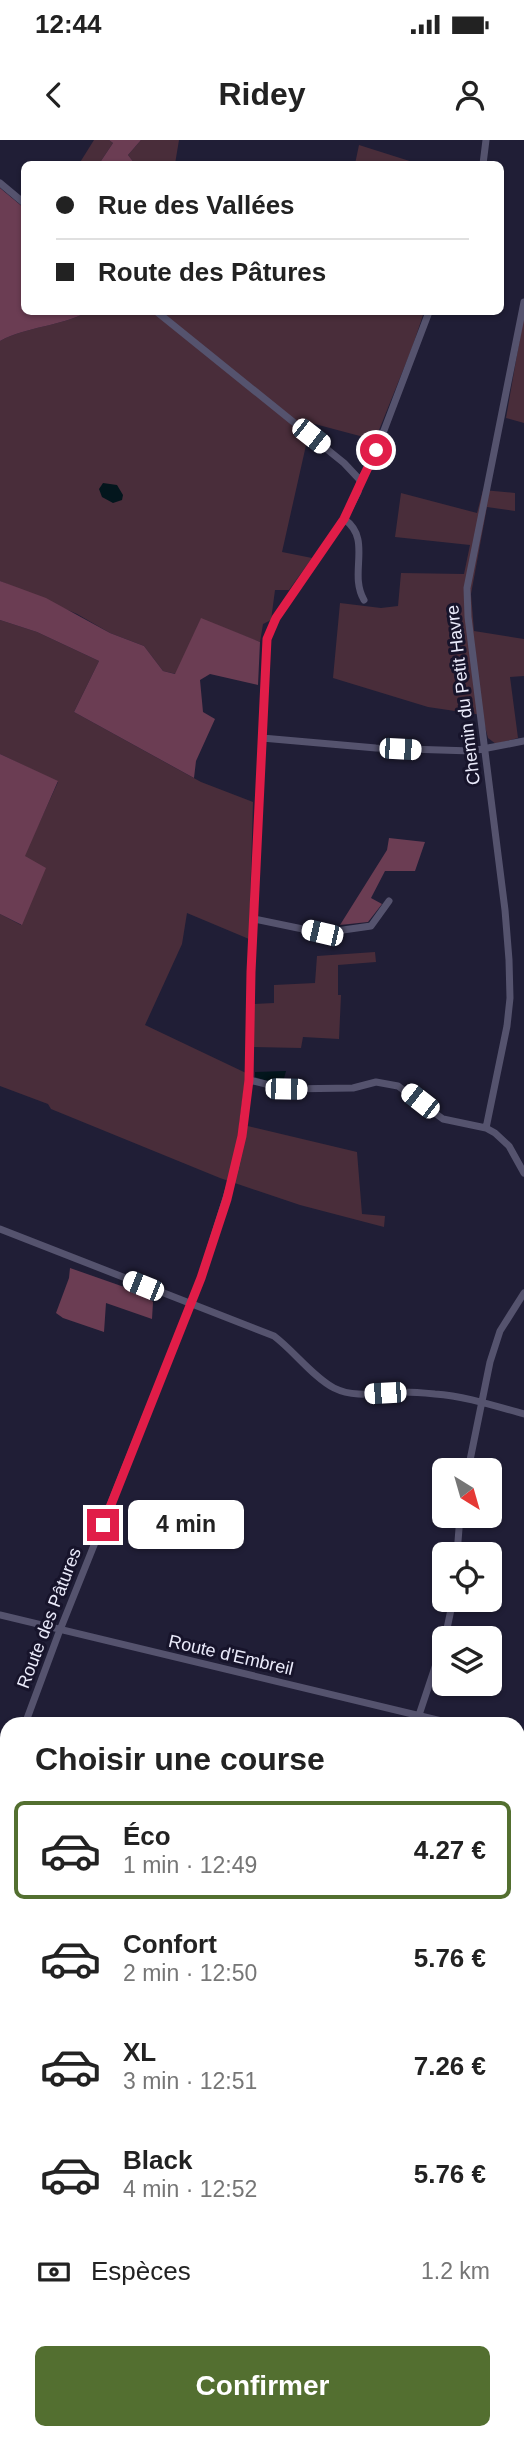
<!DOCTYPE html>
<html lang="fr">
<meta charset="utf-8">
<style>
body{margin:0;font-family:Helvetica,sans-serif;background:#f2f2f2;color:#222;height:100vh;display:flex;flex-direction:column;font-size:26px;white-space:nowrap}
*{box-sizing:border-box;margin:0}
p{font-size:23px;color:#767676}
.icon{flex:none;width:38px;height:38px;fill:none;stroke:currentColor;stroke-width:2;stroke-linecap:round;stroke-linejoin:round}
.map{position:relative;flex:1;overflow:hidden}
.panel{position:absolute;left:0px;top:1577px;width:525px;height:723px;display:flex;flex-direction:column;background:#fff;border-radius:21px 21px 0 0;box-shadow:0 2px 5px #0004}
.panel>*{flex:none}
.hud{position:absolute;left:21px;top:21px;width:483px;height:154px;border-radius:10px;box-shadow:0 2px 5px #0004;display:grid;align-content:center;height:154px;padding:0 35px;background:#fff}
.needle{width:46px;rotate:143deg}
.controls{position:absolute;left:432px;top:1318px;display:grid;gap:14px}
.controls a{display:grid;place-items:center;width:70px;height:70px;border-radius:10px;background:#fff;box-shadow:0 2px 5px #0004;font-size:35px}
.end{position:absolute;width:32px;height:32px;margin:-16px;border:9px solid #e11d48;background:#fff;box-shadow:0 0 0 4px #fff}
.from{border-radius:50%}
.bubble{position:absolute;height:49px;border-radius:10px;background:#fff;box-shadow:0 2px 5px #0004;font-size:23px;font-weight:700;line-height:49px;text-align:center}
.car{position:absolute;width:21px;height:42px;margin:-21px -10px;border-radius:9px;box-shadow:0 0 5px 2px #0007;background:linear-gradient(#fff 24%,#345 0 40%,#fff 0 76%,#345 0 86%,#fff 0)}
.hud b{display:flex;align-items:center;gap:24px;height:66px;font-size:26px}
.hud b+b{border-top:2px solid #e0e0e0}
.hud i{width:18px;height:18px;background:#222}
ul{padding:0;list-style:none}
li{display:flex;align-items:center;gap:21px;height:98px;margin:0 14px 10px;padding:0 21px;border:4px solid transparent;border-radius:10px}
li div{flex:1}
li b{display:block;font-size:26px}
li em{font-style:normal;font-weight:700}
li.on{border-color:#536f30}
li>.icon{width:63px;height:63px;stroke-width:1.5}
h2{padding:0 35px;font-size:32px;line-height:84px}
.pay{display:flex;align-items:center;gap:18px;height:77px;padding:0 35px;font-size:26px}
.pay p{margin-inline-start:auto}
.cta{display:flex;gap:14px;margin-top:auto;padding:14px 35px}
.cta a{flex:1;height:80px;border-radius:10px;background:#536f30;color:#fff;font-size:28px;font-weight:700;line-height:80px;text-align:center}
.status{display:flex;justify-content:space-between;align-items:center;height:49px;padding:0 35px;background:#fff;direction:ltr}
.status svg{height:19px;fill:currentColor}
header{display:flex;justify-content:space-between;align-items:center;height:91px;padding:0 35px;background:#fff;font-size:32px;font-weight:700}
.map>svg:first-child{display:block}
</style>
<div class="status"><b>12:44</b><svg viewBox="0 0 49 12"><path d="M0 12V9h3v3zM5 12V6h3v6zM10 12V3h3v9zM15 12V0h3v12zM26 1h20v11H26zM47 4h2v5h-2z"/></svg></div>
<header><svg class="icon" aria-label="back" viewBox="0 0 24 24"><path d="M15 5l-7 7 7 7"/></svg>Ridey<svg class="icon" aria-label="person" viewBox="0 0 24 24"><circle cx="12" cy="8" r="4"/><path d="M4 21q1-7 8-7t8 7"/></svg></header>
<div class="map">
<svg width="524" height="2299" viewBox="0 0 524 2299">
<rect width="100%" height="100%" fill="#201e36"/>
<path fill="#492d3a" d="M94 0H109L113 3 99 24H79Z
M141 0H179L175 24H135L128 15Z
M359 5 419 24H355Z
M87 172H424L412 208 375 300 311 283 282 412 312 418 289 450H275L271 480 263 484 260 502 201 479 176 534 163 531 144 506 110 493 77 474 0 441V201C28 186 59 187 87 172Z
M524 174V283L506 278Z
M483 350 515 353V371L487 367 471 454 474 491 524 499V536L510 537 518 598 496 604 488 598 482 575 428 567 333 538 340 463 381 468 398 466 401 433 464 434 470 405 395 397 401 353 477 373Z
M0 480 37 492 99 521 74 572 201 642 253 662 249 799 187 773 182 804 145 885 246 933 239 984 357 1012 362 1074 385 1076 384 1087 300 1065 220 1038 51 969 48 964 0 946V774L21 785 24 716 58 642 0 614Z
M375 812 376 822 338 825V855H341L339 899 303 897 301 908 254 907V864L274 863V845L315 843 317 816Z"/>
<path fill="#6b3d53" d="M109 0H141L128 15 135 24H99L113 3Z
M0 48 24 68V172H87C59 187 28 186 0 201Z
M0 441 46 458 110 493 144 506 163 531 175 534 201 478 260 502 258 545 210 534 200 540 203 572 215 579 196 621 194 638 74 572 99 521 37 492 0 480Z
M0 614 58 641 25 716 46 728 22 785 0 774Z
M389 698 425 702 415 731H385L371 758 382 764 368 782 340 785 387 710Z
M70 1128 147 1155 153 1162 152 1179 106 1163 104 1192 63 1178 56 1173 69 1138Z
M524 2083V2299H378L381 2292H518V2087Z"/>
<path fill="#03161d" d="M103 343 117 345 123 355 122 360 113 363 102 357 99 349Z
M286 931 282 946 255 937V932Z
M524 1818V2077L518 2083V1824Z
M150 2293V2292L361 2293 359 2299H147Z"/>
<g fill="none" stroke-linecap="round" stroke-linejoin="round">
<path stroke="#55536e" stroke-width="7" d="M483 24 486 0
M0 43 24 63
M157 172 344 323 360 340
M344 379C373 399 348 433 364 460
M262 598 376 608 472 611 524 601
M254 779 322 793 371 786 389 761
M249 940 286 949 353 948 376 942 398 946 443 979 486 988 495 993 509 1006 524 1033
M486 988 507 886 510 858 509 820 505 770 468 477 467 448 524 162
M0 1089 274 1196C294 1211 313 1237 334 1248 356 1259 380 1252 403 1252 414 1252 425 1253 435 1254 465 1256 495 1266 524 1274
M468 1330 490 1222 500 1191 524 1153
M457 1414 460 1376
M0 1475 454 1584
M445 1498 453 1460
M25 1584 58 1495 201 1138 235 1029 242 996 249 940 251 832 267 499 276 478 344 379 358 352 360 340 368 328 383 293 429 172
M416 1584 444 1500
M518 1599 524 1600
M0 1653 7 1634
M0 1800 7 1801
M0 2091 7 2096"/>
<path stroke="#55536e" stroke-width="10" d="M518 1800 524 1794
M124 2299 126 2292"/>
</g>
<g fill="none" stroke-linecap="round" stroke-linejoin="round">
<path stroke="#e11d48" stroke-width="9" d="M103 1385 201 1138 227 1059 242 996 249 940 251 832 267 499 276 478 344 379 376 310"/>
</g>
<g text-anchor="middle" stroke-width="6" stroke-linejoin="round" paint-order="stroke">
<g font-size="18" fill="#ebebfb" stroke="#17142b">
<text transform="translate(463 555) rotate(-97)" y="6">Chemin du Petit Havre</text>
<text transform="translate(49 1478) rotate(-69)" y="6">Route des Pâtures</text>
<text transform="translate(231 1515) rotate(13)" y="6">Route d'Embreil</text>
</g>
</g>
</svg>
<div class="controls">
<a><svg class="needle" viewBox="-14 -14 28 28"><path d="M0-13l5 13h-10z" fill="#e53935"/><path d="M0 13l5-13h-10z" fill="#767676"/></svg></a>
<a><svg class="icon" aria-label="locate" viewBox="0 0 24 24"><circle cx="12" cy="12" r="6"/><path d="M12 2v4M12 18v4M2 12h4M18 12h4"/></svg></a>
<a><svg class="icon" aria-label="layers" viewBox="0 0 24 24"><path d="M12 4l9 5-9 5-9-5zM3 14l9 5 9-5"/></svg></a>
</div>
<i class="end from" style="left:376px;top:310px"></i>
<i class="end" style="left:103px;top:1385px"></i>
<div class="bubble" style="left:128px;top:1360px;width:116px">4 min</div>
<i class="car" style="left:311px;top:296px;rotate:128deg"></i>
<i class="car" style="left:400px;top:609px;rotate:93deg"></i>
<i class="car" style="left:322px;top:793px;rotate:283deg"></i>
<i class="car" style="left:286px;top:949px;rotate:91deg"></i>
<i class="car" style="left:420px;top:961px;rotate:308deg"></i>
<i class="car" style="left:143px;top:1146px;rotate:292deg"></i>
<i class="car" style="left:385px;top:1253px;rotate:267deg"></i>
<div class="hud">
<b><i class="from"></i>Rue des Vallées</b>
<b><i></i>Route des Pâtures</b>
</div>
<section class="panel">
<h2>Choisir une course</h2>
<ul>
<li class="on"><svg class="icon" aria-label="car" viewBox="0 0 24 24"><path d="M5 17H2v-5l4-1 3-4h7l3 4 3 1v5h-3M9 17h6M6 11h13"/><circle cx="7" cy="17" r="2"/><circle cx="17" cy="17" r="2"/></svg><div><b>Éco</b><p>1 min · 12:49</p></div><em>4.27 €</em></li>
<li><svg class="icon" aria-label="car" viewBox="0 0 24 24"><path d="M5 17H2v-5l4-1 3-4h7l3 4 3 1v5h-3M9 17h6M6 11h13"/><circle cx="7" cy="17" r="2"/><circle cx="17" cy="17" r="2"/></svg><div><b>Confort</b><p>2 min · 12:50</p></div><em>5.76 €</em></li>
<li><svg class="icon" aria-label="car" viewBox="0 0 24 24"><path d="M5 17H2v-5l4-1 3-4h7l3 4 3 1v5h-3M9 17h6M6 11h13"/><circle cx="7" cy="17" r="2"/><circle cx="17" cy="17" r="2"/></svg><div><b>XL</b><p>3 min · 12:51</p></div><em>7.26 €</em></li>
<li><svg class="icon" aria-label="car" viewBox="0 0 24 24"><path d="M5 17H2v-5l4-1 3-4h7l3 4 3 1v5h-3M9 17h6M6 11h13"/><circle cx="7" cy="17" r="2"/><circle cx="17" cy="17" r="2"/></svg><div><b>Black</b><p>4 min · 12:52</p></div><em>5.76 €</em></li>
</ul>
<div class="pay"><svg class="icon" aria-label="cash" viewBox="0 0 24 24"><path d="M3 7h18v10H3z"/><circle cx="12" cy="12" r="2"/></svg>Espèces<p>1.2 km</p></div>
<div class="cta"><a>Confirmer</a></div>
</section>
</div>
